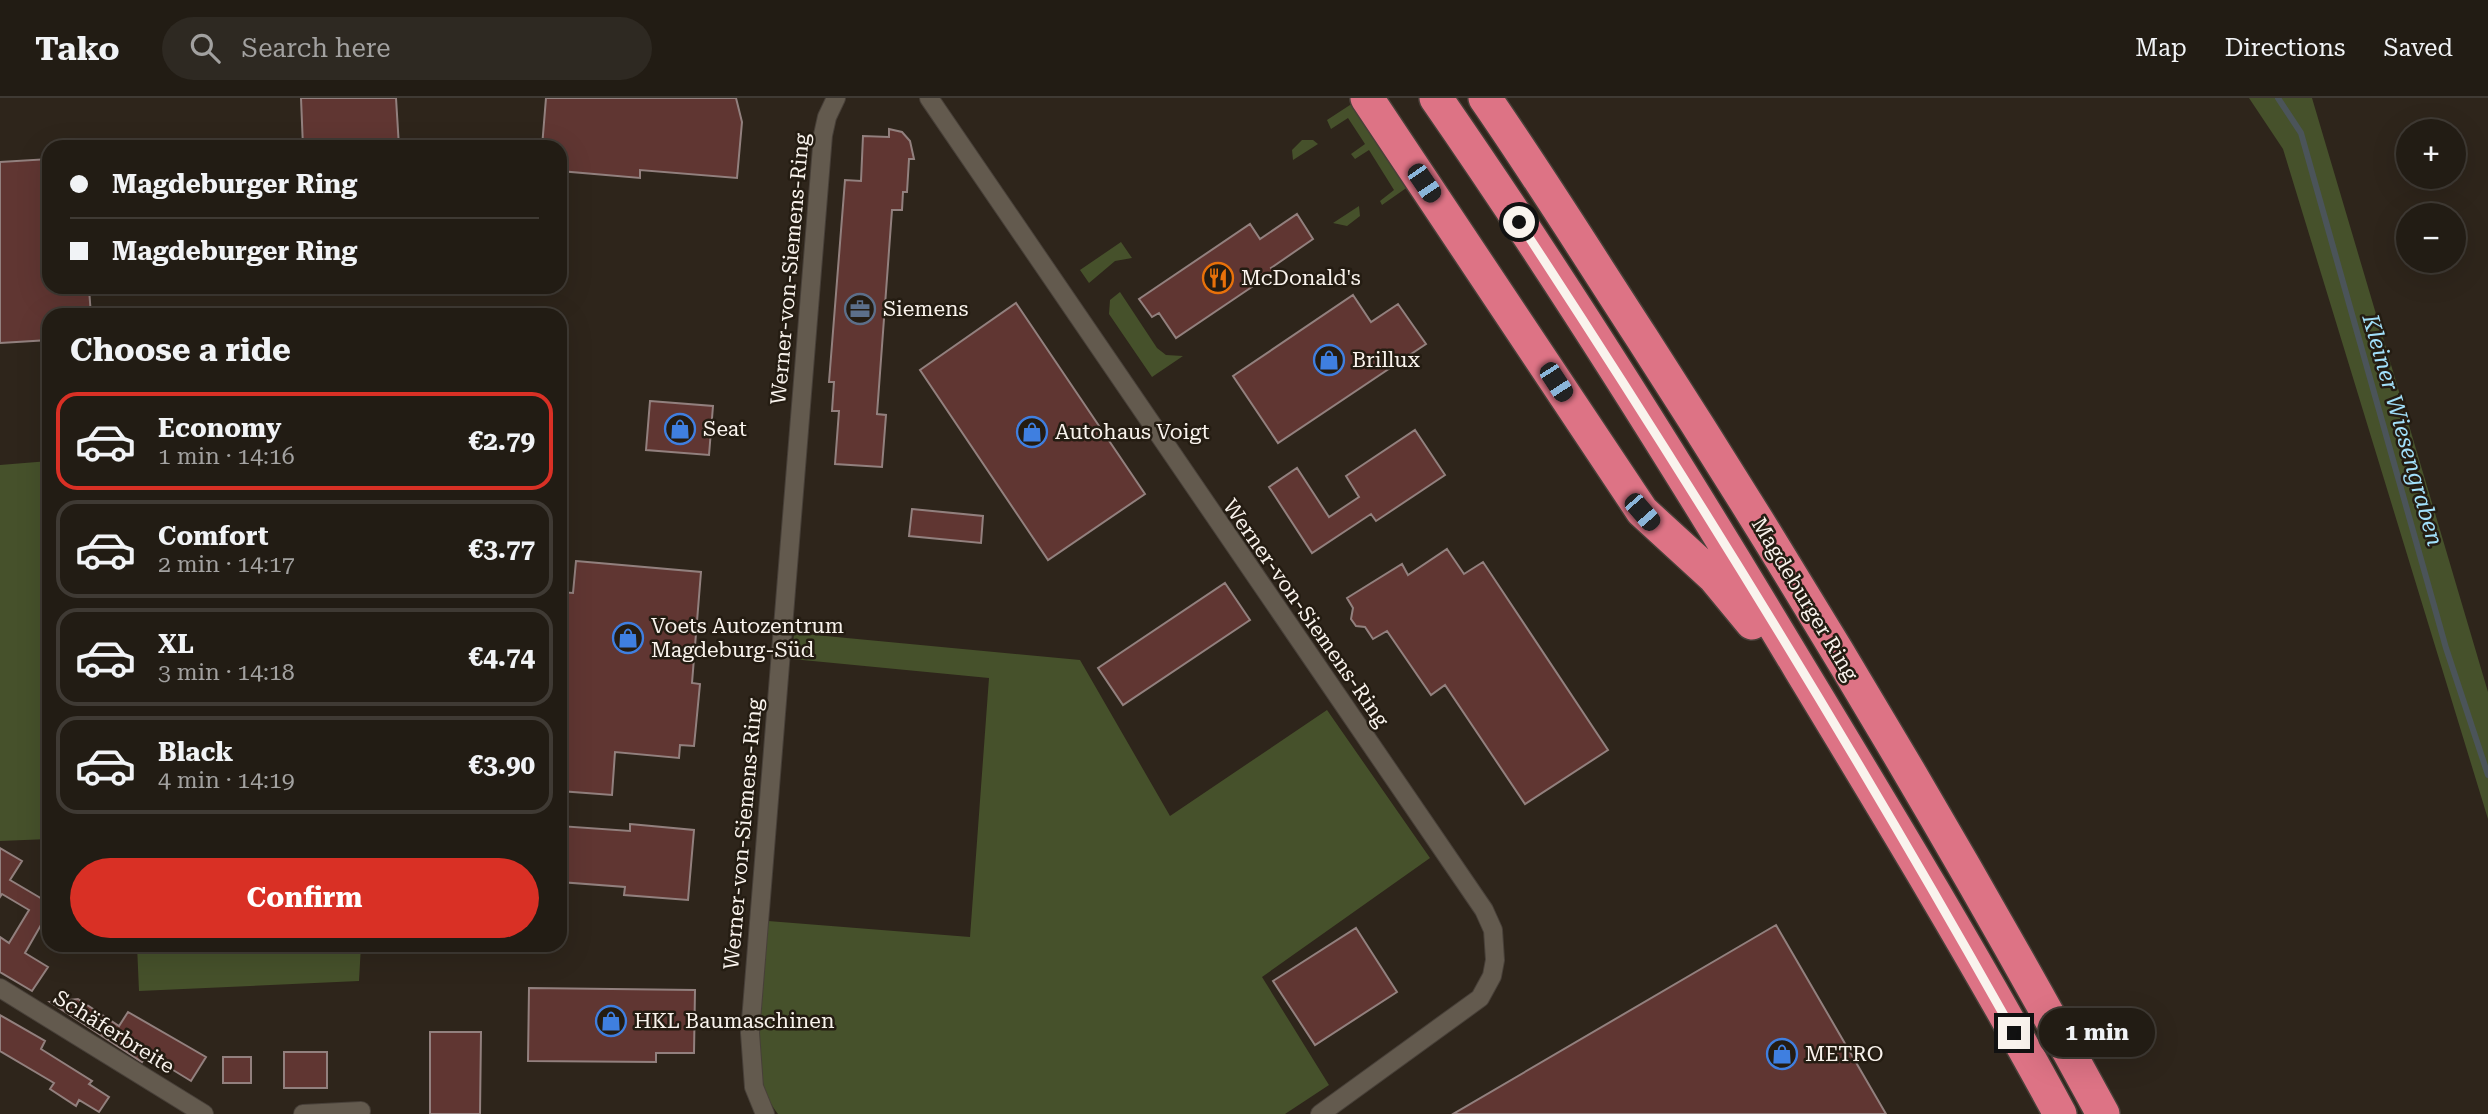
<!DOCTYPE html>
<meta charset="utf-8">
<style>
body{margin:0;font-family:"Roboto Serif",serif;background:#2e2922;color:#f1f3f6;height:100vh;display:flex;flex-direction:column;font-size:26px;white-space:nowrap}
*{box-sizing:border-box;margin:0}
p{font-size:23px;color:#a2a1a0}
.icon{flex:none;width:38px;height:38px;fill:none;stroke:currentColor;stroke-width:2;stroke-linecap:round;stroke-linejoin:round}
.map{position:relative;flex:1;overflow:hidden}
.drawer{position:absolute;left:42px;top:210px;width:525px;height:644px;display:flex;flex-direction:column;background:#221c14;border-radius:21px;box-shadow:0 7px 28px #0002,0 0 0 2px #3f3a34}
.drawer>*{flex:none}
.guide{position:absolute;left:42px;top:42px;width:525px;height:154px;border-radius:21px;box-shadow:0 7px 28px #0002,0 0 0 2px #3f3a34;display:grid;align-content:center;height:154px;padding:0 28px;background:#221c14}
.buttons{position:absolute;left:2396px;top:21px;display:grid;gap:14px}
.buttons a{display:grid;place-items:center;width:70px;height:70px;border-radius:50%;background:#221c14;box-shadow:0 7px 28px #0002,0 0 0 2px #3f3a34;font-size:35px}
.end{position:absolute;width:32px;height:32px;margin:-16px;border:9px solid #f9f3ed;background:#111;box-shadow:0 0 0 4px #111}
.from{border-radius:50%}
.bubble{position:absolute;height:49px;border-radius:24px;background:#221c14;box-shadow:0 7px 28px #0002,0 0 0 2px #3f3a34;font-size:23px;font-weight:700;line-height:49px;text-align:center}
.car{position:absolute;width:21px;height:42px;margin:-21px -10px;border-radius:9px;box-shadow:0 0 5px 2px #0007;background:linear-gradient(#222 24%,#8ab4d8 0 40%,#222 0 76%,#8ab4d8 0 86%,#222 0)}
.guide b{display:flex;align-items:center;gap:24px;height:66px;font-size:26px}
.guide b+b{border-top:2px solid #3f3a34}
.guide i{width:18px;height:18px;background:#f1f3f6}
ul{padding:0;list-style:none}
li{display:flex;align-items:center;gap:21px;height:98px;margin:0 14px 10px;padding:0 14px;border:4px solid #3f3a34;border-radius:21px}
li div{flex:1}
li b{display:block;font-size:26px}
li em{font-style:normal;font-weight:700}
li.current{border-color:#d93025}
li>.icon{width:63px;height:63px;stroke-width:1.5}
h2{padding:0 28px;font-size:32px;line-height:84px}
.action{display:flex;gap:14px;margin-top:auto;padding:14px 28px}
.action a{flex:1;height:80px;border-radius:42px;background:#d93025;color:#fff;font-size:28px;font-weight:700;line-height:80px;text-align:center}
header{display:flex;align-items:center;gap:42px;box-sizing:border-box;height:98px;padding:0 35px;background:#221c14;border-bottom:2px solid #3f3a34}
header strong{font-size:33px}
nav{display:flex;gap:38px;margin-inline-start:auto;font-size:24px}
.search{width:490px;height:63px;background:#2e2922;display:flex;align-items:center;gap:18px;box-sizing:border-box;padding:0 24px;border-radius:38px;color:#a2a1a0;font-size:26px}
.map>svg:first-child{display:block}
</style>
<header>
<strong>Tako</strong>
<div class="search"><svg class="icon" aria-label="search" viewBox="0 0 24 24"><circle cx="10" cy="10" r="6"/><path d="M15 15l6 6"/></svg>Search here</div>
<nav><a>Map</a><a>Directions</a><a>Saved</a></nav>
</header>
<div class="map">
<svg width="2488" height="1016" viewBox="0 0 2488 1016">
<rect width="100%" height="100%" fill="#2e251b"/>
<path fill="#46512b" d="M2249 0H2312L2488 594V721L2283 51Z
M1350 7H1358L1412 86 1382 107 1380 103 1394 92 1369 52 1355 61 1351 56 1365 46 1348 20 1331 31 1327 22Z
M1302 42H1313L1318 46 1293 62 1292 52Z
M1359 108 1360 118 1347 128 1333 125Z
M1121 144 1132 160 1115 163 1089 185 1080 172Z
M1120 194 1157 250 1166 257 1183 258 1152 279 1109 216 1110 202Z
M49 363V741L0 743V367Z
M794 535 1080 562 1170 718 1327 612 1430 760 1262 879 1329 987 1285 1016H778C742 973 763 875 768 823L970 839 989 580 792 561Z
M137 847H361L359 883 139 893Z"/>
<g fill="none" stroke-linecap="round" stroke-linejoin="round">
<path stroke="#4b5459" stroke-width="6" d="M2278 0 2301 35 2446 550 2488 677"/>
</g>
<path fill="#603632" stroke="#92807e" stroke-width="2" d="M301 0H396L399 49H303Z
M546 0H736L742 24 737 80 640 72V80L560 73V49H542Z
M889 31 902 34 910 43 914 61H909L907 94H903L902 112H892L877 316 886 317 882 369 835 366 839 313H832L834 284H829L845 82 861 83 863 38 889 39Z
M49 61V189L89 191 91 217H49V242L0 245V64Z
M1297 116 1313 141 1271 170 1274 174 1176 240 1159 215 1152 219 1139 201 1250 126 1260 141Z
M1353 197 1371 224 1398 206 1426 246 1278 345 1233 278Z
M1016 205 1145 396 1048 462 920 272Z
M650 303 713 308 709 357 646 352Z
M1415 332 1445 377 1376 423 1371 416 1312 455 1269 389 1297 370 1329 419 1359 399 1346 378Z
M912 411 983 418 981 445 909 438Z
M1447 451 1464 476 1483 464 1608 652 1525 706 1445 587 1431 597 1387 533 1373 541 1365 529 1356 528 1351 521 1353 510 1347 500 1402 466 1408 477Z
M576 463 701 474 692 585 700 586 694 648 680 647 679 660 615 654 612 697 560 693V494L573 495Z
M1225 485 1250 522 1123 607 1098 570Z
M630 726 694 732 688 802 624 797 625 789 560 784V728L630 733Z
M0 750 22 763 10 782 49 805V813L25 855 48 869 32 893 0 874V839L9 845 29 812 2 796 0 799Z
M1776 827 1886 1016H1453Z
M1356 830 1397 894 1315 947 1273 883Z
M529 890 695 892 694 955H656V964L528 963Z
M78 901 119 928 128 914 206 959 191 983 147 956 142 964 50 904Z
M0 917 45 943 41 951 92 983 89 986 109 999 99 1014 79 1002 76 1008 50 991 54 985 0 953Z
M430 934H481L480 1016H430Z
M284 954H327V990H284Z
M223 959H251V985H223Z"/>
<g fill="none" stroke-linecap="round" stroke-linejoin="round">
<g stroke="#484039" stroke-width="20">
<path id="street" d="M929 0 1484 812 1493 832 1495 862 1492 878 1480 900 1320 1016
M0 890 204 1016
M303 1016 361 1013
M765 1016 754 989 750 935 823 37 827 19 836 0"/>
</g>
<g stroke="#484039" stroke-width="36">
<path id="highway" d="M1367 0 1642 413 1714 479 1752 525
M1436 0C1564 185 1684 377 1800 571 1889 718 1978 865 2060 1016
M1485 0C1539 78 1590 160 1642 240 1805 493 1959 752 2103 1016"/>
</g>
<use href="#street" stroke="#635a4e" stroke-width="18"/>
<use href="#highway" stroke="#dd7385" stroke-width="33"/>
</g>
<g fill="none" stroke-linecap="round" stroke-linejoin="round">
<path stroke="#f9f3ed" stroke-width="9" d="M1519 124C1693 389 1859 659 2014 935"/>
</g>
<defs>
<g id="restaurant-ring" transform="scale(1.575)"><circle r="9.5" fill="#241c12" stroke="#e8710a" stroke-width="1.5"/><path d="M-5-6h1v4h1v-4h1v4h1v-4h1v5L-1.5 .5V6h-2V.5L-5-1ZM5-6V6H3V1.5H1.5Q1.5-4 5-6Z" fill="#e8710a"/></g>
<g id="office-ring" transform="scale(1.575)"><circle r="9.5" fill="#241c12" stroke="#5c6f8a" stroke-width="1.5"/><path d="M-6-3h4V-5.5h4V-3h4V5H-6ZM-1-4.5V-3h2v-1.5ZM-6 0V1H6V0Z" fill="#5c6f8a"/></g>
<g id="shop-ring" transform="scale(1.575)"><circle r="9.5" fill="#241c12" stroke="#3f7fe0" stroke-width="1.5"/><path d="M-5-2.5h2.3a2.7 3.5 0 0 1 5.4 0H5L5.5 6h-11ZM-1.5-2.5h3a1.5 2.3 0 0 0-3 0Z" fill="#3f7fe0"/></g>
</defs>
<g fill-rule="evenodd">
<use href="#restaurant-ring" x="1218" y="180"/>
<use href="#office-ring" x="860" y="211"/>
<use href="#shop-ring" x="1329" y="262"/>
<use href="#shop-ring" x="680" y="331"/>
<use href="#shop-ring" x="1032" y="334"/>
<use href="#shop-ring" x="628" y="540"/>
<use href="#shop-ring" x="611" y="923"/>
<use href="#shop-ring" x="1782" y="956"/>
</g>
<g text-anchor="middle" stroke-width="5" stroke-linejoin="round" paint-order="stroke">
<g font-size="21" fill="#f9f3ed" stroke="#241c12">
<text transform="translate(790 171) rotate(-85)" y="7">Werner-von-Siemens-Ring</text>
<text transform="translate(1805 501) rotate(59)" y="7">Magdeburger Ring</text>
<text transform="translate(1306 515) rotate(55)" y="7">Werner-von-Siemens-Ring</text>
<text transform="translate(743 736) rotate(-85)" y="7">Werner-von-Siemens-Ring</text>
<text transform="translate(114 934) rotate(32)" y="7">Schäferbreite</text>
</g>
<g font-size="21" fill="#f9f3ed" stroke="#241c12" text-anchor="start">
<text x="1241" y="187">McDonald's</text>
<text x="883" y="218">Siemens</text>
<text x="1352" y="269">Brillux</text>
<text x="703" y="338">Seat</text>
<text x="1055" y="341">Autohaus Voigt</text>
<text x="651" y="535">Voets Autozentrum<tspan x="651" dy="24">Magdeburg-Süd</tspan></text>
<text x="634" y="930">HKL Baumaschinen</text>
<text x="1805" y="963">METRO</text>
</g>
<g font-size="23" font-style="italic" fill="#a2e0fb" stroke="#241c12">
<text transform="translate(2403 332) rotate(74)" y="8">Kleiner Wiesengraben</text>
</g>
</g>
</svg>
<div class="buttons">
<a>+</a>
<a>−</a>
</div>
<i class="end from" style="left:1519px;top:124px"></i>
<i class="end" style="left:2014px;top:935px"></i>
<div class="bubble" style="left:2039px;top:910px;width:116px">1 min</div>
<i class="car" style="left:1424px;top:85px;rotate:146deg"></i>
<i class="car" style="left:1556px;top:284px;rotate:147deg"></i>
<i class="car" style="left:1642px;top:414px;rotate:139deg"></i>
<div class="guide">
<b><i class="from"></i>Magdeburger Ring</b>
<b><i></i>Magdeburger Ring</b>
</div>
<section class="drawer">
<h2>Choose a ride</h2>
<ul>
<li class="current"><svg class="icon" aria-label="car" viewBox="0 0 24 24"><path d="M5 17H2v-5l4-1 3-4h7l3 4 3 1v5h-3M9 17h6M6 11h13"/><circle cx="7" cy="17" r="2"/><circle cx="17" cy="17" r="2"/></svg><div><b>Economy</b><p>1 min · 14:16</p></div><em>€2.79</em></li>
<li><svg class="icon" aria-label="car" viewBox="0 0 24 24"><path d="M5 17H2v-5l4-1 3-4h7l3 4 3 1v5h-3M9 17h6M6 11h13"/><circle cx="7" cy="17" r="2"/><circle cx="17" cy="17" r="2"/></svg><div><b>Comfort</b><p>2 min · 14:17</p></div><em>€3.77</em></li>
<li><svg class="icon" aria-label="car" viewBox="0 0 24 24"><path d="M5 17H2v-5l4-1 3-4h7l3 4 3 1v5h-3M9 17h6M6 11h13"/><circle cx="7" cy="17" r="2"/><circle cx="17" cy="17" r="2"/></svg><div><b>XL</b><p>3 min · 14:18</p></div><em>€4.74</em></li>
<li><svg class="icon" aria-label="car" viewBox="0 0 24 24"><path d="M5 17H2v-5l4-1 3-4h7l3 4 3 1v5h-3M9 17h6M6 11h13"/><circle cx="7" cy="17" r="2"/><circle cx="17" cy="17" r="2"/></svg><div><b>Black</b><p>4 min · 14:19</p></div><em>€3.90</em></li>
</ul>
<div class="action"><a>Confirm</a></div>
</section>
</div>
